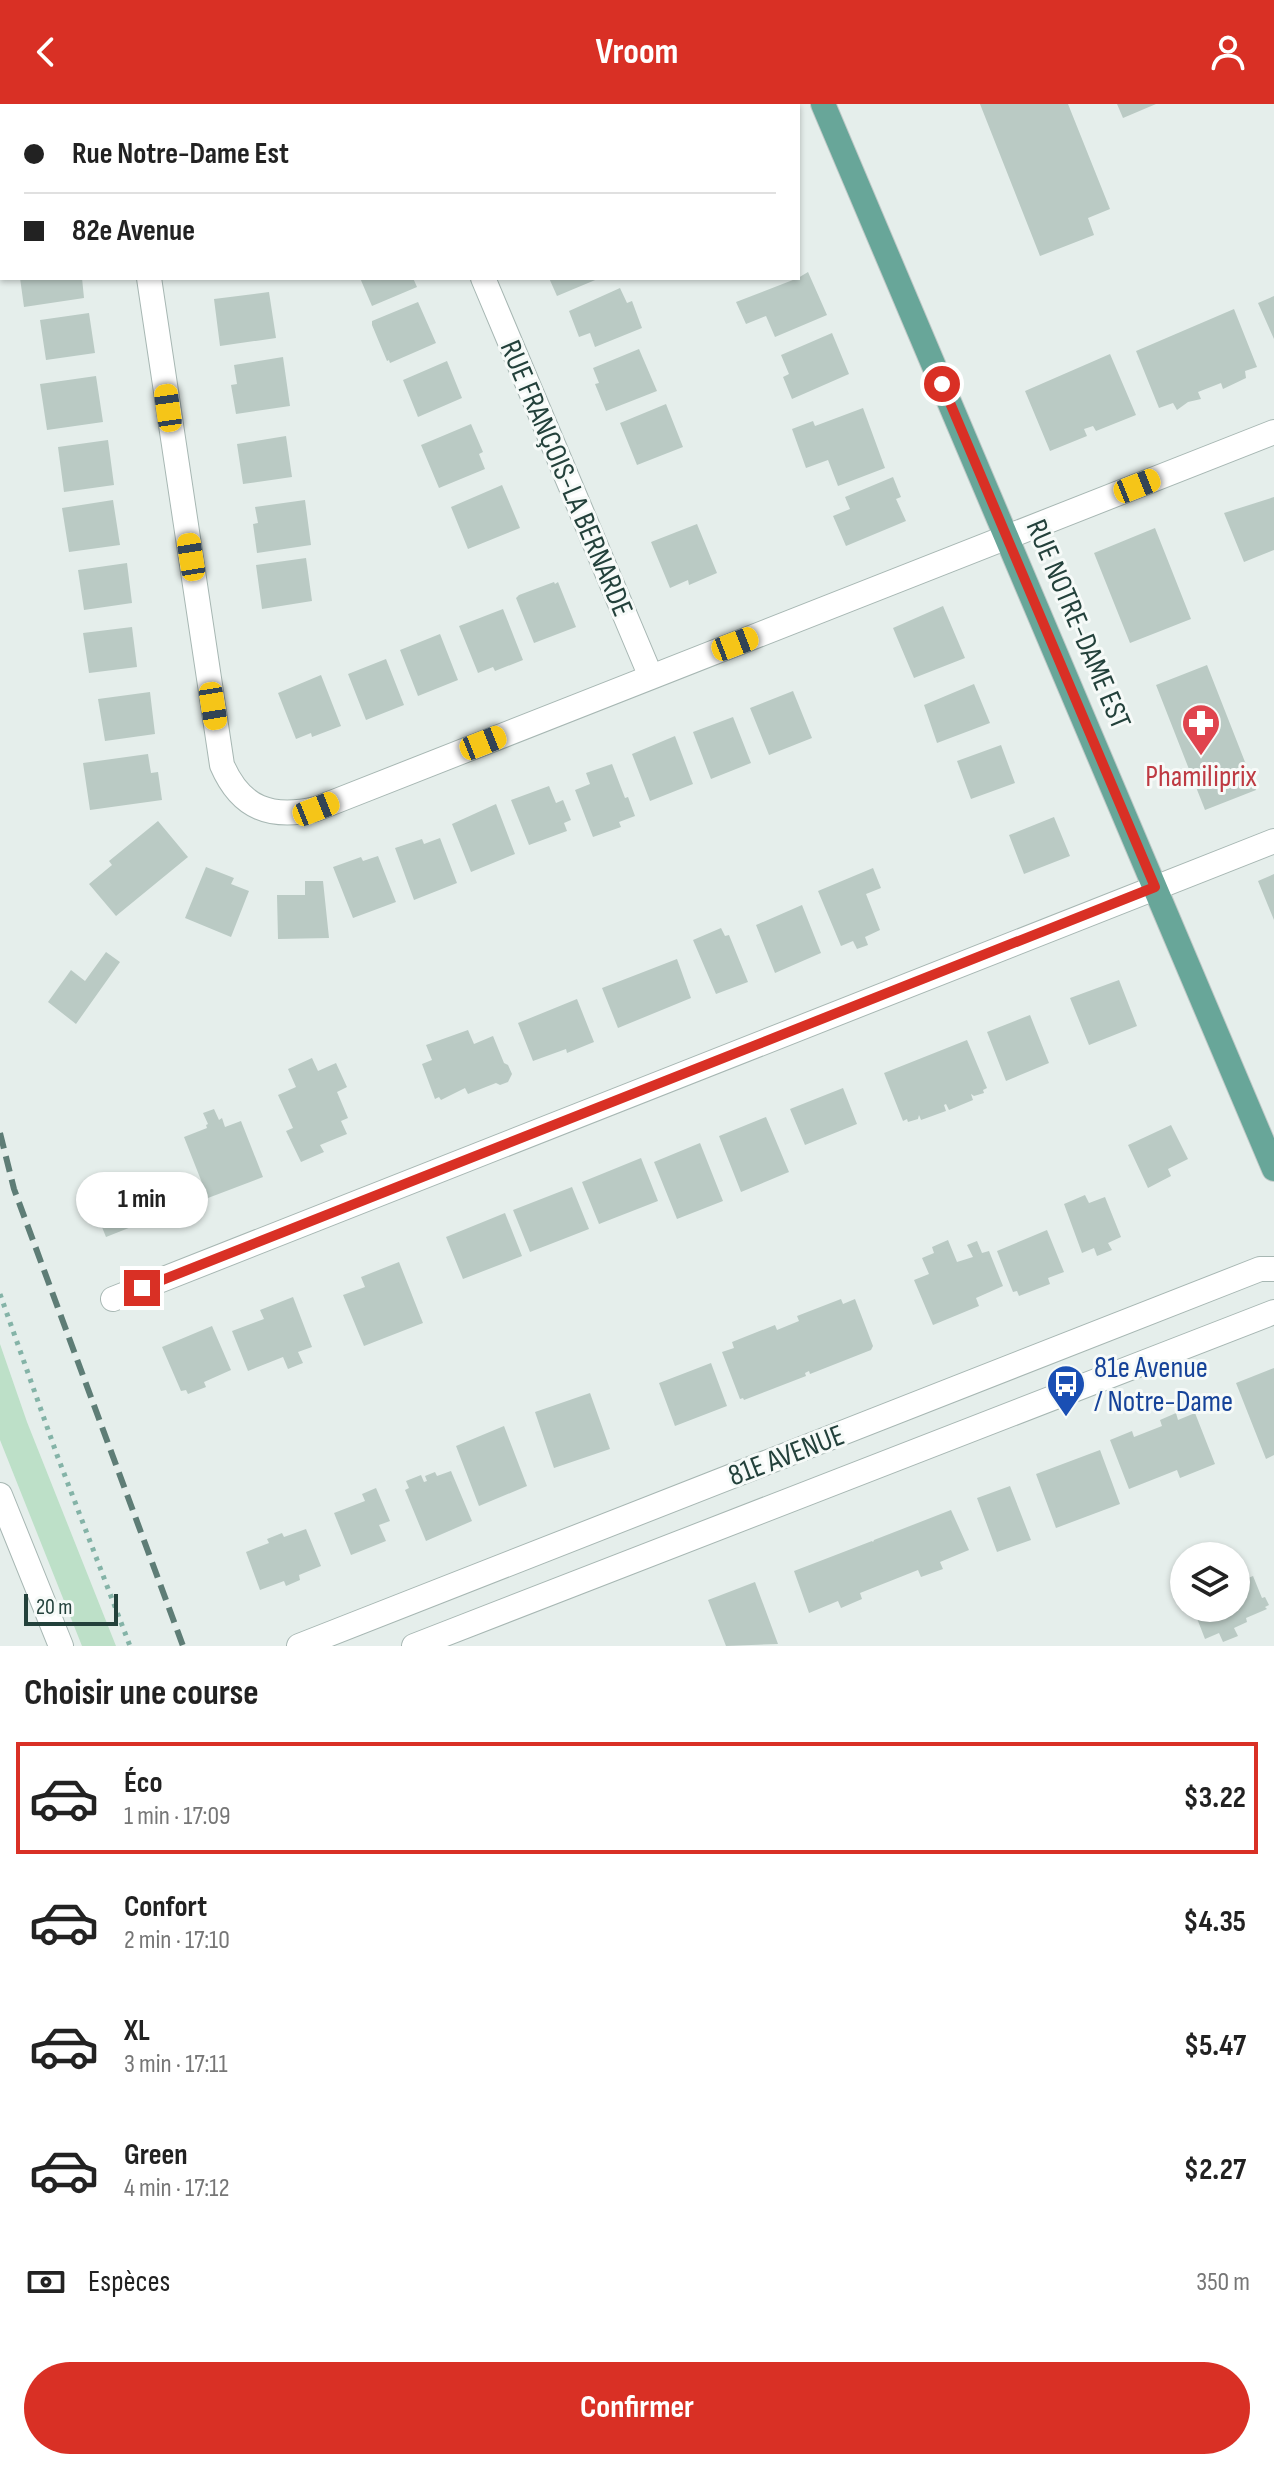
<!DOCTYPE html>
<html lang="fr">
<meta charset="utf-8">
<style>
body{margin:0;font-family:"Sofia Sans Condensed",sans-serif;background:#f6f6f6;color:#222;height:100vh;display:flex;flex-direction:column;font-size:30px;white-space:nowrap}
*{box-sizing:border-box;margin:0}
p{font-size:26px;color:#767676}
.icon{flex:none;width:44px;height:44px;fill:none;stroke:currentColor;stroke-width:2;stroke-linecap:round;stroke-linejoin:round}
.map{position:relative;height:1542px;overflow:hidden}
.details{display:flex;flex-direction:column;background:#fff;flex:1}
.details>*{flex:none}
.guide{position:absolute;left:0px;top:0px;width:800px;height:176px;box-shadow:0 2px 6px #0004;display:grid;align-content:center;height:176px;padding:0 24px;background:#fff}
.controls{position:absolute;left:1170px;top:1438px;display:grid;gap:16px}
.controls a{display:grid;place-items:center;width:80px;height:80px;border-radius:50%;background:#fff;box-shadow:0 2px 6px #0004;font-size:40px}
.scale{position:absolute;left:24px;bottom:20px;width:94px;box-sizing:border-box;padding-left:8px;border:4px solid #23413b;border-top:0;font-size:22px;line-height:28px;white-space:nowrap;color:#23413b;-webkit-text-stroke:6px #f6faf8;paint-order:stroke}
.end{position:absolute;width:36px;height:36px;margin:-18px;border:10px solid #d93025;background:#fff;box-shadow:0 0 0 4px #fff}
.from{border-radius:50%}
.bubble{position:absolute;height:56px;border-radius:28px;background:#fff;box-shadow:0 2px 6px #0004;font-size:26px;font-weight:700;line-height:56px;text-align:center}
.car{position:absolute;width:24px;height:48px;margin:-24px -12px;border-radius:10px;box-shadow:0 0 6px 2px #0007;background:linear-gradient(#f5c518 24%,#345 0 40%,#f5c518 0 76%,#345 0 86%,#f5c518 0)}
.guide b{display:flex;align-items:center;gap:28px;height:76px;font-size:30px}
.guide b+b{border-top:2px solid #e0e0e0}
.guide i{width:20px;height:20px;background:#222}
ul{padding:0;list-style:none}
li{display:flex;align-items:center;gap:24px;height:112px;margin:0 16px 12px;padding:0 8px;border:4px solid transparent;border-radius:0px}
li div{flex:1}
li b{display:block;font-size:30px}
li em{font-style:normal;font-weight:700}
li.active{border-color:#d93025}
li>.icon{width:72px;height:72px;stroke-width:1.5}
h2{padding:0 24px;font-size:36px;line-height:96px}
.pay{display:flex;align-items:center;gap:20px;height:88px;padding:0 24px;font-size:30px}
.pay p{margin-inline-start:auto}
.cta{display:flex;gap:16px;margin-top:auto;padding:16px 24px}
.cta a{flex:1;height:92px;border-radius:48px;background:#d93025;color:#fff;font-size:32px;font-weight:700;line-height:92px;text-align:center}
header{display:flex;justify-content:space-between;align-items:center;height:104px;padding:0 24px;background:#d93025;color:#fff;font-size:36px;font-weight:700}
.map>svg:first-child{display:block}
</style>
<header><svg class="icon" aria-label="back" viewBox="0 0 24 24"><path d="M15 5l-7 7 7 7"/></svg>Vroom<svg class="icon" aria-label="person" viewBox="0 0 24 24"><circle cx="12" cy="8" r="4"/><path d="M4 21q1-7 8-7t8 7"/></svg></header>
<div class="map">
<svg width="1274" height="1542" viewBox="0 0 1274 1542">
<rect width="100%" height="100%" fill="#e5eeeb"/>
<path fill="#bde0c8" d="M0 1240 27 1318 116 1542H82L0 1336Z"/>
<path fill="#bacac4" d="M980 0H1068L1110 105 1088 114 1094 131 1040 152Z
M1117 0H1156L1123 14Z
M808 168 827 211 775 233 766 212 746 220 736 198 798 174Z
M20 174H82L84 194 24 203Z
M360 174H413L417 183 372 202Z
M549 174H600L557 192Z
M620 184 627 199 632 197 642 224 595 243 590 229 579 233 569 207Z
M269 188 276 234 220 242 214 195Z
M1274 192V235L1258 199Z
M418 198 436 239 390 259 389 256 387 257 372 221V217Z
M1234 205 1257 263 1245 267 1246 274 1223 285 1221 279 1198 288 1201 295 1188 298 1177 306 1173 299 1159 304 1136 247Z
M89 209 95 249 46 256 40 216Z
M832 229 849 270 792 295 783 273 789 270 781 251Z
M639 245 657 287 606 307 595 280 599 279 593 264Z
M1110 250 1136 311 1096 327 1093 322 1084 325 1087 332 1050 347 1025 287Z
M283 253 290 302 236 310 231 281 237 280 234 261Z
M447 257 462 294 418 313 403 276Z
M96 272 103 318 47 326 40 280Z
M666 300 683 343 637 361 620 319Z
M863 304 885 364 838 382 828 356 806 364 792 325 813 317 815 322Z
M471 320 483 348 479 350 485 365 439 384 421 341Z
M286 332 292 373 243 380 237 340Z
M108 336 114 381 64 388 58 343Z
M893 373 901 393 896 395 906 417 846 442 833 412 850 405 845 393Z
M502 381 520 424 468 445 451 403Z
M1274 393V446L1244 458 1224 409Z
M113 396 120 441 69 448 62 404Z
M305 396 311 441 257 449 253 420 258 419 255 403Z
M697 420 717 469 689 481 688 476 670 484 651 438Z
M1155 424 1191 515 1130 539 1094 449Z
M306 454 312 497 262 505 256 461Z
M127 459 132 499 84 506 78 466Z
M554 478 555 480 558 478 576 523 534 539 516 494 519 491Z
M943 502 965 554 914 574 893 524Z
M503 505 523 556 495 567 493 563 478 569 459 522Z
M132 523 137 563 89 569 83 529Z
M440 530 458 576 418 592 400 546Z
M386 555 404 601 366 616 348 570Z
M1207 561 1256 686 1205 706 1156 581Z
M321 571 341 622 312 633 311 629 296 635 278 589Z
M974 580 990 619 937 639 924 601Z
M793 587 812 634 769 651 750 604Z
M150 588 155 630 105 637 98 595Z
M733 613 751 659 711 675 693 628Z
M675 632 693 680 650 697 632 650Z
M1001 641 1015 679 971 695 957 657Z
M148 650 151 669 158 668 162 696 90 706 83 659Z
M612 660 625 694 628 693 635 712 619 718 621 723 593 733 575 686 590 680 586 669Z
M549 682 556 699 563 696 571 716 564 719 567 727 529 741 511 696Z
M496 700 515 750 471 768 452 720Z
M1054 713 1070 752 1024 770 1009 731Z
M158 717 188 753 116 812 89 780 112 761 109 757Z
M440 734 457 779 414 796 395 744 422 735 424 740Z
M378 752 396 798 353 814 333 763 361 753 363 757Z
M206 763 234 774 231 780 249 787 231 833 185 814Z
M873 764 881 784 866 790 880 826 865 833 868 841 857 845 853 837 841 842 818 787Z
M1274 770V816L1258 777Z
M305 777H323L329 834 278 835 277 791H305Z
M802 801 821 849 775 869 756 821Z
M721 824 725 832 729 831 748 878 716 890 693 836Z
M106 848 120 858 76 920 48 898 71 866 85 877Z
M677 855 691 894 618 924 602 884Z
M1119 876 1137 922 1089 941 1070 894Z
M577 895 594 938 567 949 566 945 533 957 518 919Z
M1030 911 1049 959 1006 977 987 928Z
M468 926 474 940 493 932 504 959 508 961 512 970 508 978 500 981 496 979 468 990 465 984 441 996 439 993 435 995 422 960 432 956 426 941Z
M967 936 987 984 983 986 984 989 974 992 971 990 973 996 949 1006 946 1000 944 1001 946 1007 921 1016 919 1011 918 1015 908 1018 907 1015 903 1017 884 969Z
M312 954 318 967 336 959 347 983 337 988 348 1014 341 1017 347 1030 320 1041 324 1048 301 1058 286 1027 293 1024 278 991 296 983 288 965Z
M843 984 857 1020 805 1041 790 1005Z
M214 1005 219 1016 222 1014 225 1023 241 1017 263 1073 208 1094 184 1033 207 1024 206 1021 208 1020 203 1009Z
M766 1013 789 1068 741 1088 719 1032Z
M1171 1021 1188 1055 1168 1065 1171 1072 1148 1084 1128 1041Z
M700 1039 723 1097 677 1115 654 1058Z
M641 1054 658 1097 599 1120 582 1078Z
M147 1068 164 1110 106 1133 89 1091Z
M572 1083 589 1125 530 1148 513 1106Z
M1085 1091 1089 1099 1105 1093 1121 1133 1108 1139 1112 1146 1097 1152 1094 1144 1082 1149 1064 1100Z
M505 1109 522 1152 463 1175 446 1133Z
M1047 1126 1064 1168 1048 1174 1050 1180 1019 1192 1017 1187 1013 1188 997 1147Z
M948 1136 957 1158 973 1153 967 1141 977 1137 982 1149 989 1147 1003 1182 976 1194 979 1202 933 1221 914 1176 929 1170 922 1154 934 1149 932 1143Z
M399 1158 423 1219 364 1242 343 1191 365 1183 361 1173Z
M293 1193 312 1243 298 1248 303 1259 288 1265 283 1253 248 1267 232 1227 264 1215 260 1206Z
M841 1195 843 1200 855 1195 873 1242 871 1246 810 1270 809 1267 805 1269 806 1272 744 1296 743 1294 740 1295 722 1248 734 1244 732 1238 775 1221 777 1226 799 1217 797 1212Z
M212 1222 231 1266 204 1278 206 1283 188 1290 186 1286 181 1287 162 1243Z
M711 1259 727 1302 675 1322 659 1279Z
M1274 1264V1351L1266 1355 1236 1279Z
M590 1289 610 1345 554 1364 535 1308Z
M1176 1309 1178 1316 1195 1309 1215 1360 1180 1374 1177 1366 1129 1385 1110 1336 1132 1327 1134 1333 1162 1322 1160 1316Z
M504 1322 527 1382 479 1402 456 1342Z
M1100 1346 1120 1400 1056 1424 1036 1370Z
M451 1367 472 1417 426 1437 405 1386 409 1384 406 1377 421 1371 424 1378 427 1377 425 1372 435 1368 437 1372Z
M1010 1382 1031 1436 997 1448 977 1394Z
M376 1384 390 1417 379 1421 386 1437 351 1451 334 1409 365 1397 362 1390Z
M951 1406 969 1446 940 1458 943 1465 921 1473 918 1466 860 1489 862 1495 841 1504 838 1497 809 1509 794 1467 872 1437 873 1438 874 1436Z
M306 1425 321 1462 299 1471 300 1476 286 1482 284 1477 260 1486 246 1448 269 1439 267 1435 282 1429 284 1433Z
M1253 1472 1262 1494 1265 1493 1269 1501 1265 1503 1267 1505 1246 1514 1247 1518 1234 1524 1238 1532 1223 1538 1219 1529 1205 1535 1193 1504H1236V1479Z
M755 1478 778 1540 726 1542 708 1496Z"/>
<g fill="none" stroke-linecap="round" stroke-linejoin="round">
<g stroke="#a7b7b3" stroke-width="26">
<path id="minor" d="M410 0 411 2
M144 2V0
M149 174 222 661C241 705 271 715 316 705L1274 328
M483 174 651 573
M113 1195 1274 737
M0 1391 61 1542
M299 1542 1260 1165H1274
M414 1542 1274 1208"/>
</g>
<g stroke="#c1cac8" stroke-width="26">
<path id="major" d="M823 0 1274 1065"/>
</g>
<path stroke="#84b3a7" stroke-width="5" stroke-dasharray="4 6" stroke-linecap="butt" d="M229 0 232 2
M0 1190 57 1351 130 1542"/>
<use href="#minor" stroke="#fff" stroke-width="24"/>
<use href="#major" stroke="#68a699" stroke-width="24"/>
<path stroke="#5e7d76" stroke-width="6" stroke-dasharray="16 8" stroke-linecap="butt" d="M0 1029 14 1085 183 1542"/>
</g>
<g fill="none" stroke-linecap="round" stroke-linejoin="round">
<path stroke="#d93025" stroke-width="10" d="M142 1184 1155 783 942 280"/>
</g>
<defs>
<g id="pharmacy-pin" transform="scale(2)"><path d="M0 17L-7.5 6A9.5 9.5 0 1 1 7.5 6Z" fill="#e0444e" stroke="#f6faf8"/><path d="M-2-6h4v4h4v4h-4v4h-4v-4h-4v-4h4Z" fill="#fff"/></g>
<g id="bus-pin" transform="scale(2)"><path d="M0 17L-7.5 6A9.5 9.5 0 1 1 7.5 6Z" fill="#1a4fb4" stroke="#f6faf8"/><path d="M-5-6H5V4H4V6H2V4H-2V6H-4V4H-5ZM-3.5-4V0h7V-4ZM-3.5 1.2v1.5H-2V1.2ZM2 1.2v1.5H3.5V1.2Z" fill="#fff"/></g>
</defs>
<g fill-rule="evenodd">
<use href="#pharmacy-pin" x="1201" y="619"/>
<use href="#bus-pin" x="1066" y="1280"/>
</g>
<g text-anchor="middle" stroke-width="6" stroke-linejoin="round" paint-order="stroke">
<g font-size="30" fill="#23413b" stroke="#f6faf8">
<text transform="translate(567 374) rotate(67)" y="10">RUE FRANÇOIS-LA BERNARDE</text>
<text transform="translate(1079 520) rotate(67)" y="10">RUE NOTRE-DAME EST</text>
<text transform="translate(786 1351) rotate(-21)" y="10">81E AVENUE</text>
</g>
<g font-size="30" fill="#be3a42" stroke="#f6faf8">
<text x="1201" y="682">Phamiliprix</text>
</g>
<g font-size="30" fill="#164399" stroke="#f6faf8" text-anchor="start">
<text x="1094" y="1273">81e Avenue<tspan x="1094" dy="34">/ Notre-Dame</tspan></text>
</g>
</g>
</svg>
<div class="controls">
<a><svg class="icon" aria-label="layers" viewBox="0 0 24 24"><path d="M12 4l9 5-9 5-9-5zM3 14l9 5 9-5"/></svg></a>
</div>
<div class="scale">20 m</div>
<i class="end from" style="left:942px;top:280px"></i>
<i class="end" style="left:142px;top:1184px"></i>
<div class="bubble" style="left:76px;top:1068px;width:132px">1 min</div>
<i class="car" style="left:168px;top:304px;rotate:352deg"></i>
<i class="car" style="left:1137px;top:382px;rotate:68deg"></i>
<i class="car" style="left:191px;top:453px;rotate:351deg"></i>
<i class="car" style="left:735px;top:540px;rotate:69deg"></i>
<i class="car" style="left:213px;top:602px;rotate:171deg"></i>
<i class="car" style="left:483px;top:639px;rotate:68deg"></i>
<i class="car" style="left:316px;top:705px;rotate:68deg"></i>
<div class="guide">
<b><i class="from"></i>Rue Notre-Dame Est</b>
<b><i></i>82e Avenue</b>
</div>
</div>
<section class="details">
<h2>Choisir une course</h2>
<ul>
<li class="active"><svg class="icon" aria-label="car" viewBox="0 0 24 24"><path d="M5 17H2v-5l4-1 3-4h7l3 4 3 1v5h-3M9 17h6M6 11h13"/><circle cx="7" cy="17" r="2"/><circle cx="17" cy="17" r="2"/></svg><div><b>Éco</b><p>1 min · 17:09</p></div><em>$3.22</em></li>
<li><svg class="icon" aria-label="car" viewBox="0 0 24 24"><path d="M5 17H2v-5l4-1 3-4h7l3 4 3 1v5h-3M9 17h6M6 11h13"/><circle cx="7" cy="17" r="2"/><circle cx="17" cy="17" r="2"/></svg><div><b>Confort</b><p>2 min · 17:10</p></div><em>$4.35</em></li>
<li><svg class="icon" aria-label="car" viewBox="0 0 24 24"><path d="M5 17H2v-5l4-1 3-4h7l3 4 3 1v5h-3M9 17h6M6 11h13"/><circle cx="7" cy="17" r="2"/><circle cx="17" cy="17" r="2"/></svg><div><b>XL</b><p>3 min · 17:11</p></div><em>$5.47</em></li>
<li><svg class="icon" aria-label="car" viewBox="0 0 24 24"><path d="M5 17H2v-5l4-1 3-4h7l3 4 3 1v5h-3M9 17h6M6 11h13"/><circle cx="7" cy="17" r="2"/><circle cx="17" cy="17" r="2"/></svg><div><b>Green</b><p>4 min · 17:12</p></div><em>$2.27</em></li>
</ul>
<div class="pay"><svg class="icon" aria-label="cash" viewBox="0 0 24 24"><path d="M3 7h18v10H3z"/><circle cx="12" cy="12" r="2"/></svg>Espèces<p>350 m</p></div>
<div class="cta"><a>Confirmer</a></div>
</section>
